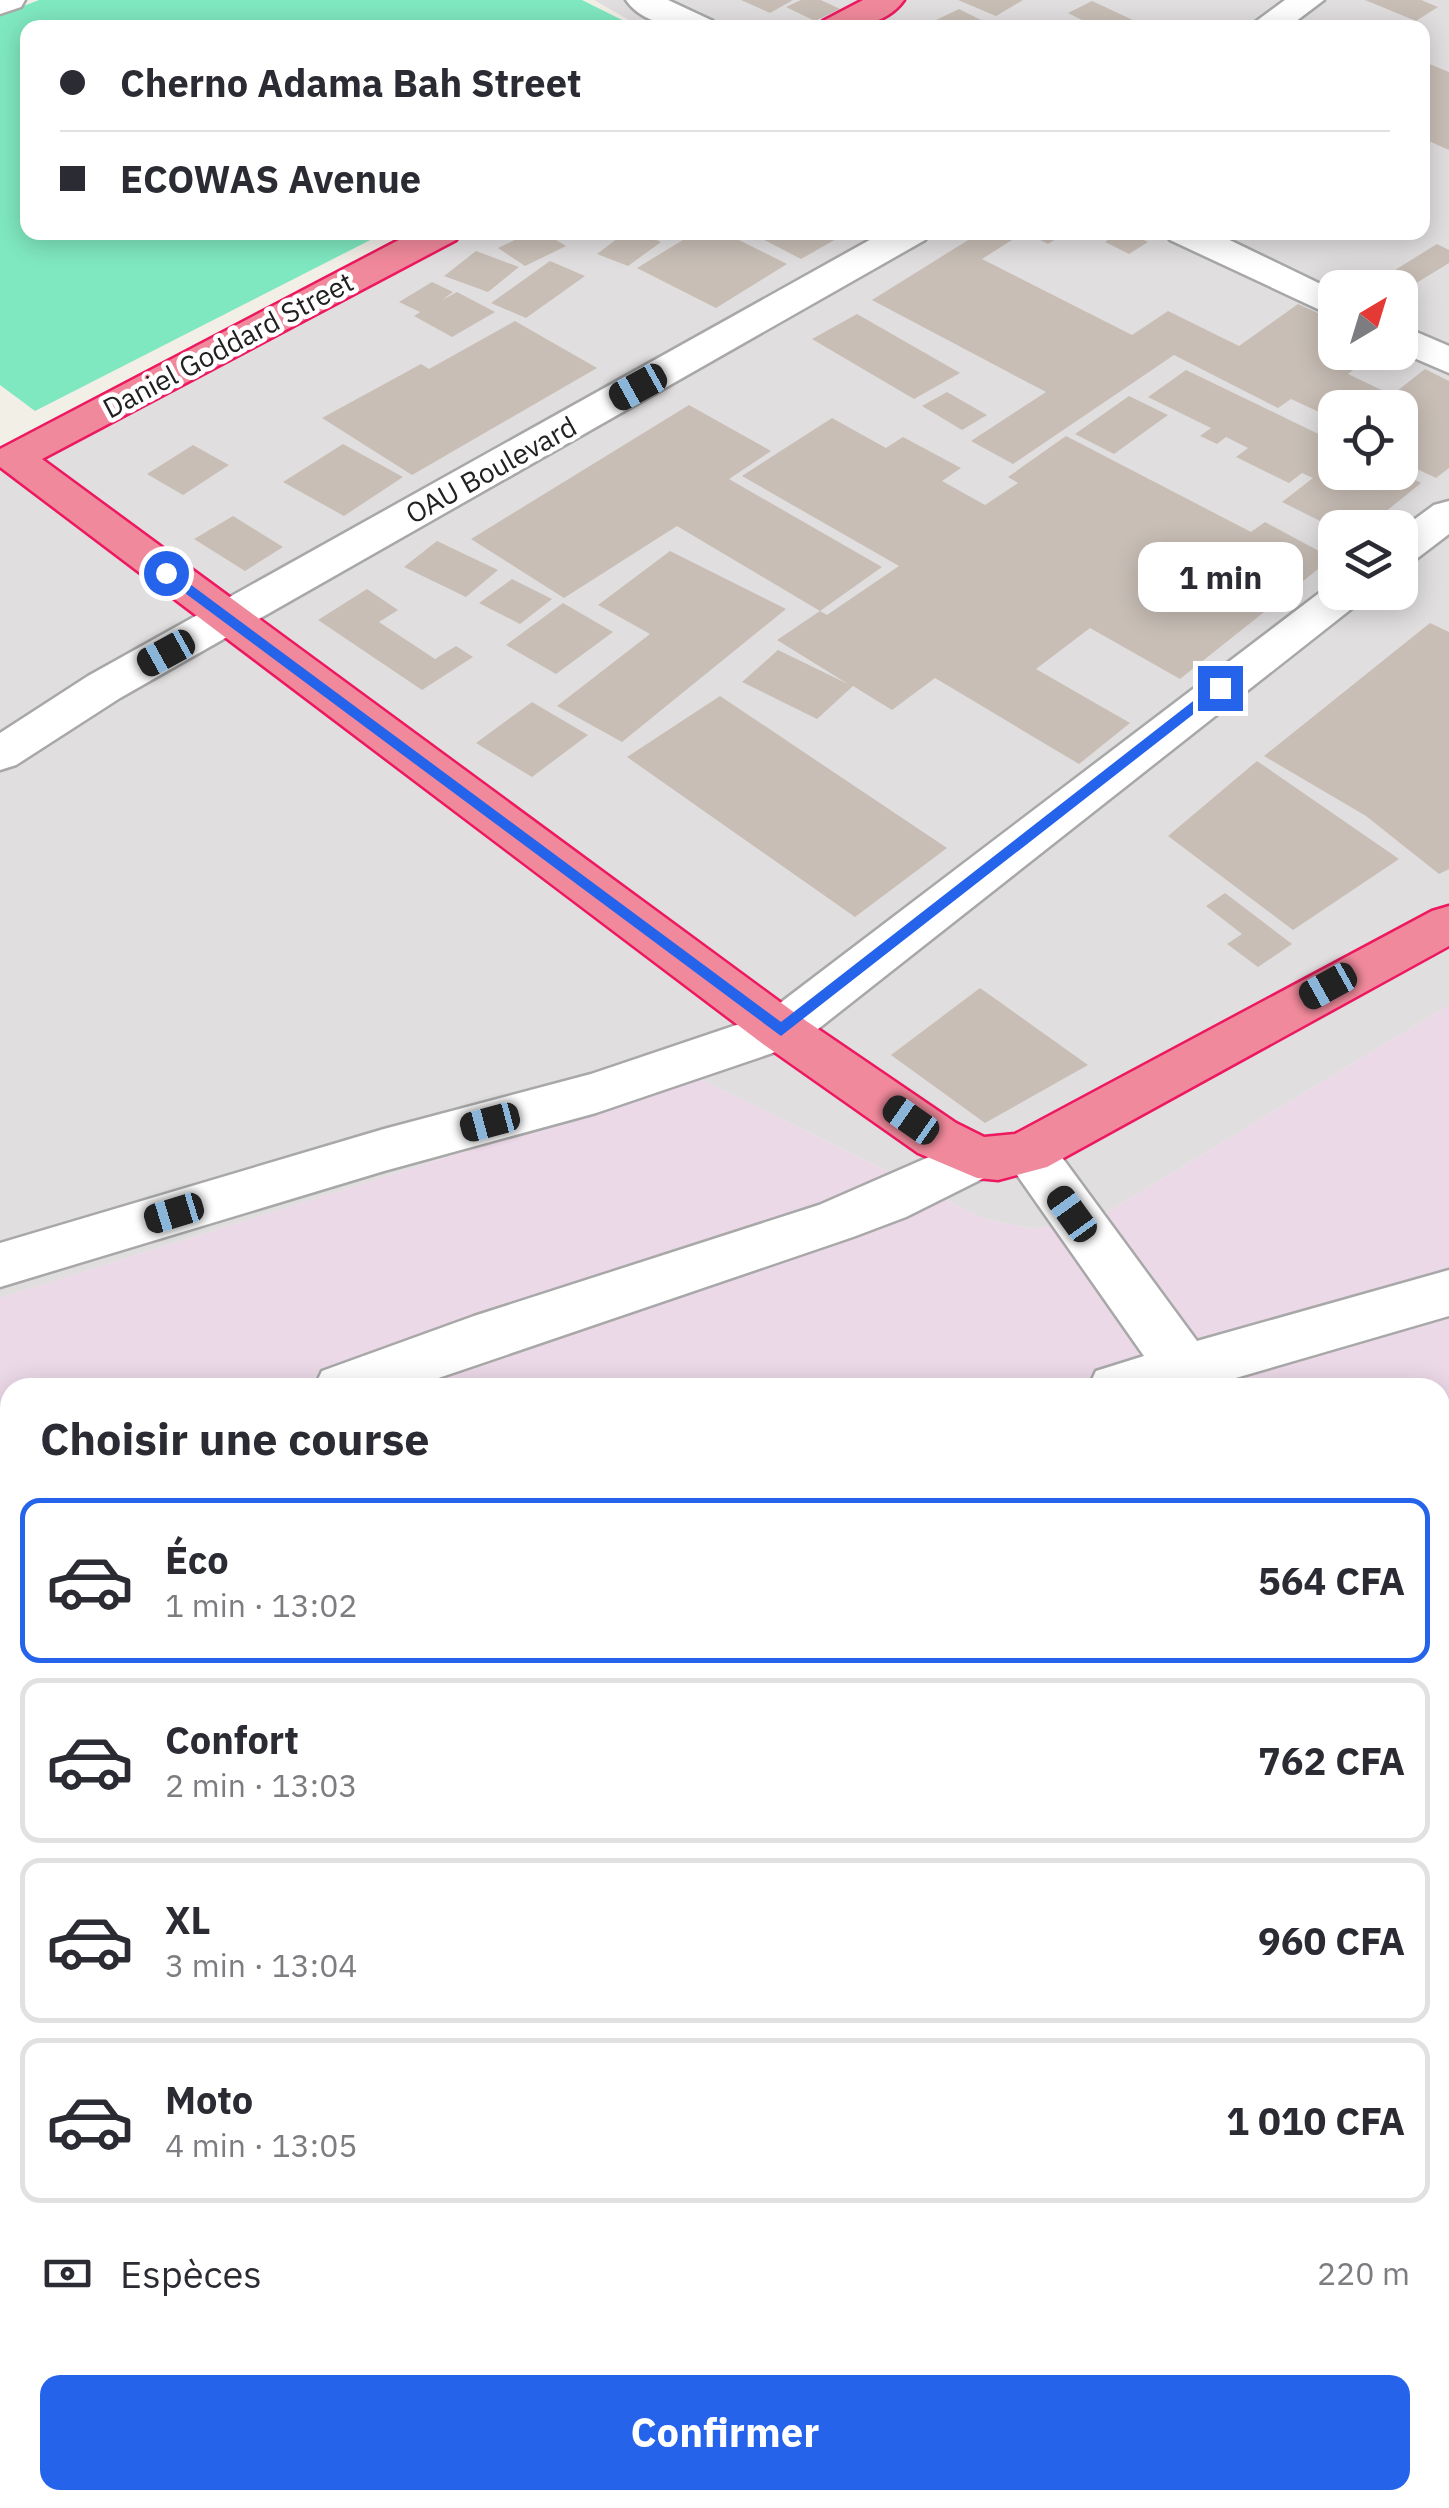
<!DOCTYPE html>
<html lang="fr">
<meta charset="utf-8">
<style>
body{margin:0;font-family:"IBM Plex Sans",sans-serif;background:#f2f2f3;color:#2b2b33;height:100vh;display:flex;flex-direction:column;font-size:38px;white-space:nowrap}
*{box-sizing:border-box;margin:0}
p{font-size:32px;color:#7c7c81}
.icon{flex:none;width:55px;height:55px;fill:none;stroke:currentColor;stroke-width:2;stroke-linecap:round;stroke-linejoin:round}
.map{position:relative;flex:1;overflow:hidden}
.details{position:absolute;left:0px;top:1378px;width:1450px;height:1132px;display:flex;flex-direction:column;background:#fff;border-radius:30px 30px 0 0;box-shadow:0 5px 25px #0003}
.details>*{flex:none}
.hud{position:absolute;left:20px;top:20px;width:1410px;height:220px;border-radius:20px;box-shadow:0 5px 25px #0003;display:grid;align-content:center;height:220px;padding:0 40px;background:#fff}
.needle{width:65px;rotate:38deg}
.tools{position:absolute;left:1318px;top:270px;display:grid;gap:20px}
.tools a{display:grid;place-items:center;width:100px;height:100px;border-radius:20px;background:#fff;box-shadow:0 5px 25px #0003;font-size:50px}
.end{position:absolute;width:45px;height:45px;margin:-22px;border:12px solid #2563eb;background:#fff;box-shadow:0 0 0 5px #fff}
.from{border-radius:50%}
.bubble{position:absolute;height:70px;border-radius:20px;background:#fff;box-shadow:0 5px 25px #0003;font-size:32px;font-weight:700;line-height:70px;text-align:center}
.car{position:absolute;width:30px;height:60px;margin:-30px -15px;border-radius:12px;box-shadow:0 0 8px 2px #0007;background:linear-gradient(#222 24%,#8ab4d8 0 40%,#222 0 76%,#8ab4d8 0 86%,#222 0)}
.hud b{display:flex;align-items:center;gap:35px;height:95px;font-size:38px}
.hud b+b{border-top:2px solid #e1e1e2}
.hud i{width:25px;height:25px;background:#2b2b33}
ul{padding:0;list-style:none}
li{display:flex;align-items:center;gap:30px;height:165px;margin:0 20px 15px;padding:0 20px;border:5px solid #e1e1e2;border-radius:20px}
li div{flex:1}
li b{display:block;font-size:38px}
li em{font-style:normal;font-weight:700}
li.active{border-color:#2563eb}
li>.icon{width:90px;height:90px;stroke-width:1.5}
h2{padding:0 40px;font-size:45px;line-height:120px}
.pay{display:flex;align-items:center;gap:25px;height:110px;padding:0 40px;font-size:38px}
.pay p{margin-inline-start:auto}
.action{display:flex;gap:20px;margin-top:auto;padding:20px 40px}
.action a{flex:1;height:115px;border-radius:20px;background:#2563eb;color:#fff;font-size:40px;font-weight:700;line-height:115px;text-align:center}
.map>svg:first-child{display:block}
</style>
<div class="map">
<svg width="1449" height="2508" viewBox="0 0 1449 2508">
<rect width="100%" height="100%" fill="#f2efe7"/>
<path fill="#e0dede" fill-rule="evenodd" d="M594 0H1449V1005L1101 1216 1034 1229 985 1219 698 1078 0 1298V470L469 233 1422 232V28H643ZM1335 288H1400V352H1335ZM1335 408H1400V472H1335ZM1335 528H1400V592H1335Z"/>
<path fill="#ecd9e8" d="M1449 1005V1836L1440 1842V1388H10L11 2500 0 2505V1298L698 1078 985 1219 1034 1229 1101 1216Z"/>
<path fill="#7fe8c0" d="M39 0H582L636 27 28 28V232L384 233 35 411 0 385V15Z"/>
<path fill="#a4d5e4" d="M1449 1836V2508H0L11 2500H1440V1842Z"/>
<path fill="#c8beb6" d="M741 0H793L770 13Z
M801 0H821L840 9 815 21 786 7Z
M958 0H1023L996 16Z
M1365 0H1421L1438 7 1416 21Z
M1092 1 1135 21 1123 28H1098L1068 13Z
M959 9 997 28H947L934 21Z
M1422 61 1449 72V150L1422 138Z
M532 232H543L566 246 525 266 498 248Z
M626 232H638L661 242 628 266 597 254Z
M696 232H723L787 264 716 308 637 268Z
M749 232H824L836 239 801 259Z
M981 232H1004L1015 238 982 259 1132 335 1168 311 1239 346 1298 304 1335 321V352H1376L1348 374 1392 395 1425 369 1449 381V468L1436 478 1400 461V408H1370L1355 401 1347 408H1335L1332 418 1291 399 1278 408 1174 355 1013 464 971 441 1046 392 872 300Z
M1025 232H1067L1048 244Z
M1122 232H1128L1148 242 1129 254 1105 242Z
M1437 244 1449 250V263L1400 293V288H1366Z
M476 251 519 267 488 292 444 276Z
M550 261 585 276 526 318 491 303Z
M432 282 453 292 442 300 457 292 495 312 452 337 414 316 420 312 399 302Z
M857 314 960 373 914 399 812 339Z
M515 321 597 368 412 475 322 418 421 364 429 369Z
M1186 370 1335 442V472H1399L1421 483 1384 513 1389 515 1374 528H1334L1282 502 1313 478 1302 473 1289 483 1236 457 1248 448 1226 437 1217 444 1200 436 1211 428 1148 397Z
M947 392 987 415 962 430 922 406Z
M1129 396 1168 415 1114 454 1075 434Z
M689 405 771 451 729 479 882 567 820 611 677 526 564 598 471 539Z
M832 418 886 448 903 437 961 468 942 481 985 505 1018 483 1008 477 1066 436 1251 532 1265 522 1332 558 1180 679 1090 628 1036 669 1130 723 1079 764 935 678 892 710 853 686 817 719 742 682 778 650 848 684 777 640 820 611 827 615 899 566 742 476Z
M343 444 403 477 344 516 283 482Z
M193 445 229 465 183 495 147 474Z
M233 516 283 547 245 571 194 539Z
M437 541 498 570 466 597 404 567Z
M670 551 786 609 622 742 557 706 650 634 598 605Z
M512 579 552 599 520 624 479 603Z
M367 589 398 610 379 622 435 659 456 646 473 657 422 690 318 620Z
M563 603 613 632 556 674 506 645Z
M1430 623 1449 632V869L1439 874 1366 816 1264 756Z
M720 696 947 848 855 917 627 757Z
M532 702 588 735 532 777 476 743Z
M1257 761 1399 859 1293 930 1168 836Z
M1225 893 1292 944 1258 967 1227 944 1242 934 1206 906Z
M980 988 1088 1065 985 1123 891 1055Z"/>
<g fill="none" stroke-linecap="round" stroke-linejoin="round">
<g stroke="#a8a8a8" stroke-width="5">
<path id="minor" d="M0 0H25L21 7 0 14Z
M626 0H668L713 21 717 28C687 28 645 28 626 0Z
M1285 0H1324L1287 28H1247Z
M884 232H930L925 240 120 698 16 765 0 770V733L88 676Z
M1165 232H1213L1335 291V317L1170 240Z
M1400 325 1449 346V373L1400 352Z
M1449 501V534L1415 560 1400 564V530L1434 505Z
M1335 581V592H1366L1360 602 799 1044 596 1113 384 1171 0 1287V1243L384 1129 591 1074 763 1016Z
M1028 1131 1047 1137 1197 1341 1449 1270V1316L1201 1388H1088L1096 1371 1144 1356 1001 1152 1009 1137Z
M977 1136 996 1142 1004 1157 996 1172 906 1217 853 1237 409 1388H314L322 1371 474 1316 819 1205Z
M10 1484V1536L0 1540V1488Z
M10 1737V1797L0 1801V1741Z"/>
</g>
<g stroke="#ed1860" stroke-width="5">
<path id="highway" d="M863 0H904C885 27 849 28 819 28L823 21Z
M414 232H461L456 240 42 459 799 1016 956 1123 984 1137 1015 1134 1432 911 1449 906V946L1047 1167 998 1180 977 1178 918 1153 763 1044 0 467V449Z"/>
</g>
<use href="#minor" fill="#fff" fill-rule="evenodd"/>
<use href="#highway" fill="#f0899b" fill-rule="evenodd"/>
</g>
<path fill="#2563eb" d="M162 570H171L781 1022 1215 684 1227 688 781 1036 162 576Z"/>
<g text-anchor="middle" stroke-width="9" stroke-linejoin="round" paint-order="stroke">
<g font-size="28" fill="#212121" stroke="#fff">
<text transform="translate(228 345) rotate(-28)" y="10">Daniel Goddard Street</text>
<text transform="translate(491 470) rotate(-29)" y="10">OAU Boulevard</text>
</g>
</g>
</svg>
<div class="tools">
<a><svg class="needle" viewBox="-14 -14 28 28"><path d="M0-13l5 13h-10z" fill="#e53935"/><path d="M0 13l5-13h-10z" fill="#7c7c81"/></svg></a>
<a><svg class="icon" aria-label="locate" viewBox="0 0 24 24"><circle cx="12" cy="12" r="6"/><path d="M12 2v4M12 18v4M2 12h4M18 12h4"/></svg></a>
<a><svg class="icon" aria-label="layers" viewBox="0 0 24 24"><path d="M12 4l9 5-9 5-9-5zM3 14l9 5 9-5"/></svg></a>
</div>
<i class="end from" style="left:166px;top:573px"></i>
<i class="end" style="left:1220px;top:688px"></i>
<div class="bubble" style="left:1138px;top:542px;width:165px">1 min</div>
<i class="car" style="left:638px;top:387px;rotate:241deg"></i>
<i class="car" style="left:166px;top:653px;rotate:241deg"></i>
<i class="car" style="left:1328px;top:986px;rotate:241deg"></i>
<i class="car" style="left:911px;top:1120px;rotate:305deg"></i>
<i class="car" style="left:490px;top:1122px;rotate:255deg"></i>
<i class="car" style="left:174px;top:1213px;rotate:253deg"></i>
<i class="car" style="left:1072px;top:1214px;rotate:324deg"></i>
<div class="hud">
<b><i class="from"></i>Cherno Adama Bah Street</b>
<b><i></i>ECOWAS Avenue</b>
</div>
<section class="details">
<h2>Choisir une course</h2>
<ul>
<li class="active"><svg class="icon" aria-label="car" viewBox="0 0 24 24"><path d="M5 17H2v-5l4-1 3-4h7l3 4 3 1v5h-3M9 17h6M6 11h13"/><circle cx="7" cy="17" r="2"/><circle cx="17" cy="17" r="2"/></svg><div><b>Éco</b><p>1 min · 13:02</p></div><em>564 CFA</em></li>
<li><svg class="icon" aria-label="car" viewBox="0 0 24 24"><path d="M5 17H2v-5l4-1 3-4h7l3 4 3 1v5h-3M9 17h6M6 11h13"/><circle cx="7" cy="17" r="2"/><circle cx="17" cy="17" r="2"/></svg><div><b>Confort</b><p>2 min · 13:03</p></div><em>762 CFA</em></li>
<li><svg class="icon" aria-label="car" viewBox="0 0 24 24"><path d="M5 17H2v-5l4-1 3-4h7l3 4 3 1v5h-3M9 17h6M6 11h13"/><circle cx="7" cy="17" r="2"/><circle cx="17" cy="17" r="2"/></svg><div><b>XL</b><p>3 min · 13:04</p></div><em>960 CFA</em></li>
<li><svg class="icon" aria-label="car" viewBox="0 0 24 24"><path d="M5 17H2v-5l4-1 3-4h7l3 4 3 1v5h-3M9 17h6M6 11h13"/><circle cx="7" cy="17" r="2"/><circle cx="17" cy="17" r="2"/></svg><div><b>Moto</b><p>4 min · 13:05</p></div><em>1 010 CFA</em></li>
</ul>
<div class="pay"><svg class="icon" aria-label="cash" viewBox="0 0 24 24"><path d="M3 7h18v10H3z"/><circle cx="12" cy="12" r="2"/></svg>Espèces<p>220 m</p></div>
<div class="action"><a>Confirmer</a></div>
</section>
</div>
